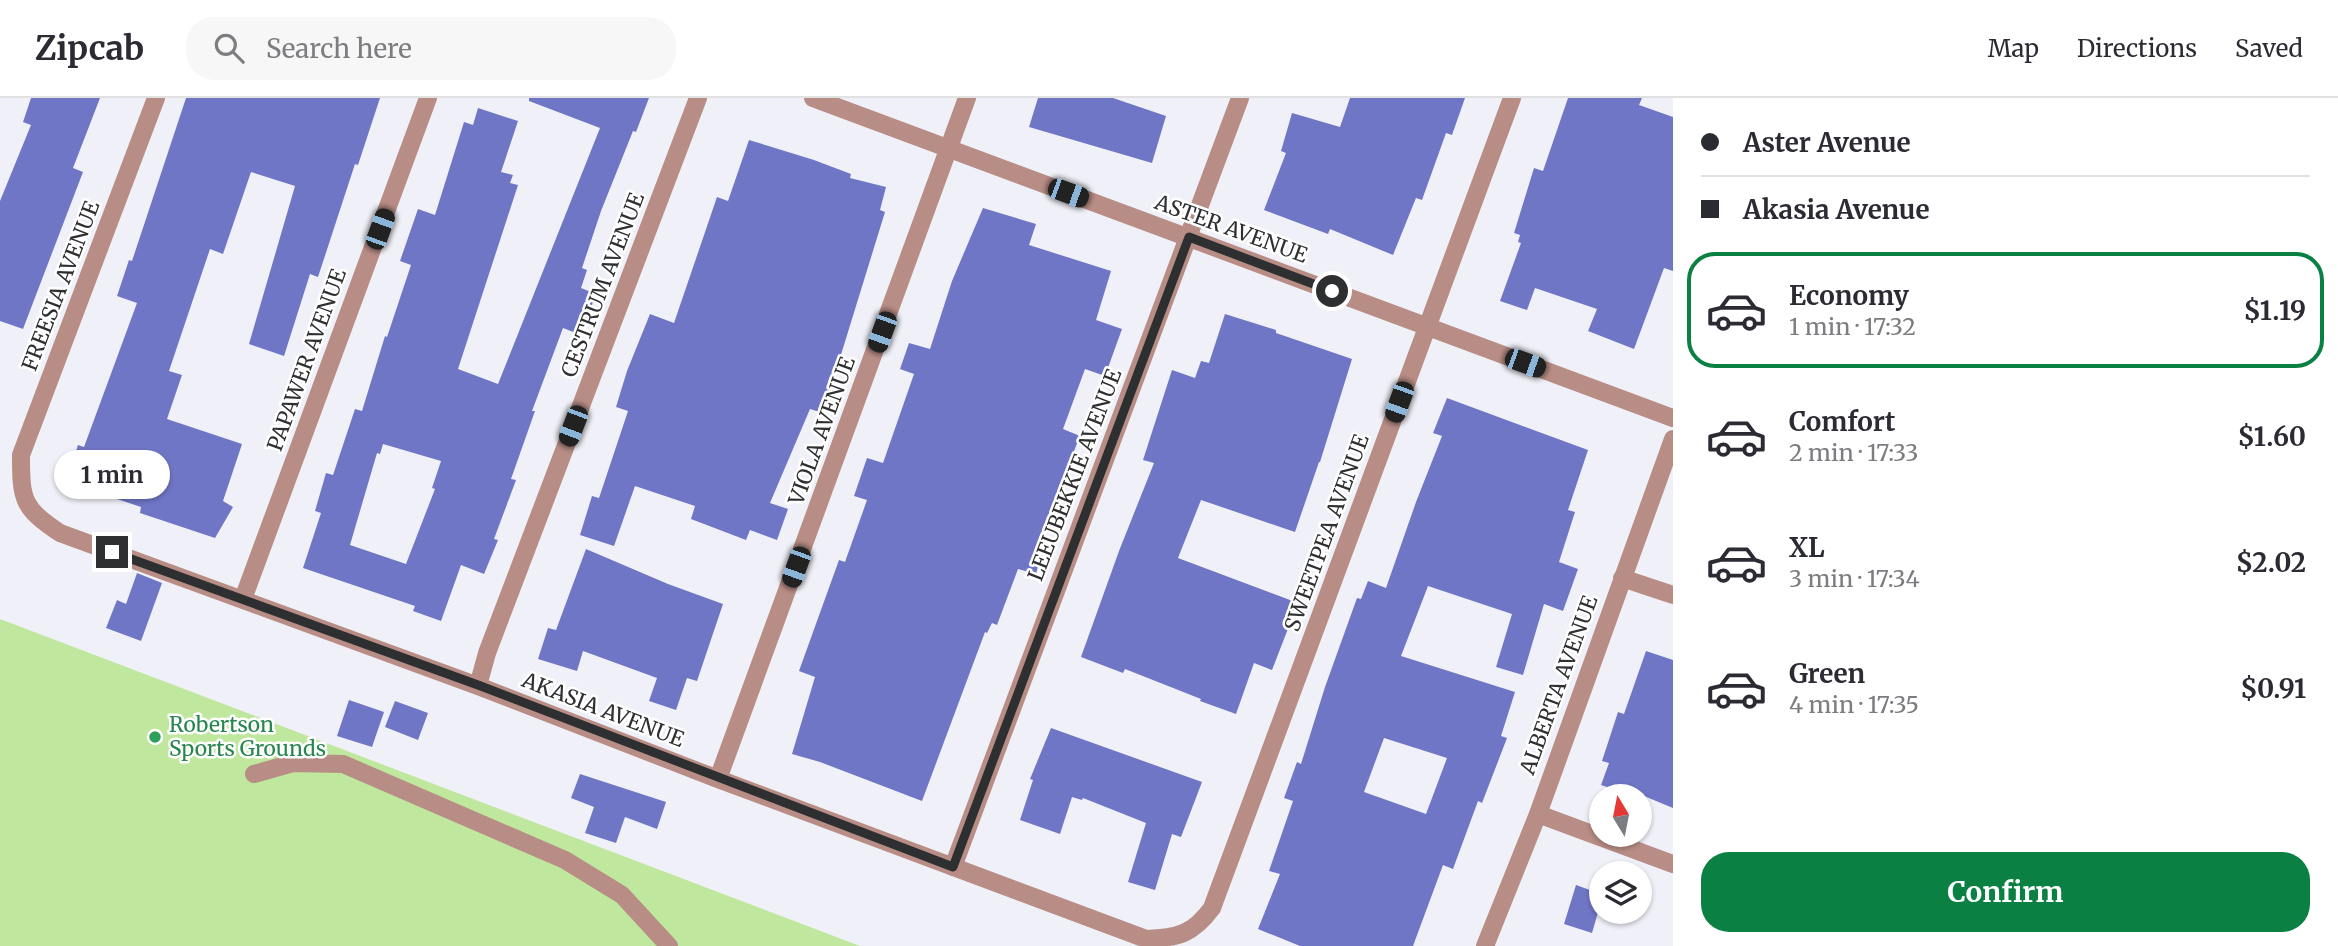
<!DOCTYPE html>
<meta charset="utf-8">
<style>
body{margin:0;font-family:Merriweather,serif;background:#f7f7f7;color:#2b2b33;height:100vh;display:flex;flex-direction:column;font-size:26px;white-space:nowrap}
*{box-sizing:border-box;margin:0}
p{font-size:23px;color:#7c7c81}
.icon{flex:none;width:38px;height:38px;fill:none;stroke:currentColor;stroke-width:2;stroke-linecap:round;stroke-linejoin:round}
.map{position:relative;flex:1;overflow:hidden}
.sheet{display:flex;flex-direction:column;background:#fff;width:665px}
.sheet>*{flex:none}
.top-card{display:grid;align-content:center;height:154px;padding:0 28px;background:#fff}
.needle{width:46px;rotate:350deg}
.buttons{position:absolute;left:1589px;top:686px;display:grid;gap:14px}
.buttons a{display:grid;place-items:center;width:63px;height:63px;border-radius:50%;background:#fff;box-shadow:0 2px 5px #0004;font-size:35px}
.end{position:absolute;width:32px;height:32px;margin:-16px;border:9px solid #2e2f31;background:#fff;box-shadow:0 0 0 4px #fff}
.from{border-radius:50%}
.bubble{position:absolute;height:49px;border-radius:24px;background:#fff;box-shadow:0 2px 5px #0004;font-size:23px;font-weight:700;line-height:49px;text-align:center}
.car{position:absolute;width:21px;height:42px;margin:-21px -10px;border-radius:9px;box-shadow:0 0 5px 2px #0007;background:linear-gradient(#222 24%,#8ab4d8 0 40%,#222 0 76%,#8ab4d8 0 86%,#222 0)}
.top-card b{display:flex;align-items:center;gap:24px;height:66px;font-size:26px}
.top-card b+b{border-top:2px solid #e1e1e2}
.top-card i{width:18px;height:18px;background:#2b2b33}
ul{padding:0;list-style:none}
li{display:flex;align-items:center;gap:21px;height:116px;margin:0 14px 10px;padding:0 14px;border:4px solid transparent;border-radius:28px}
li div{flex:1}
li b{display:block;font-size:26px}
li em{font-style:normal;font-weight:700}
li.on{border-color:#0b8043}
li>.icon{width:63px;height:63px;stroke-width:1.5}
.primary-button{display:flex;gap:14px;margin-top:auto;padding:14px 28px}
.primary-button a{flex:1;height:80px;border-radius:28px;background:#0b8043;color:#fff;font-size:28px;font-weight:700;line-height:80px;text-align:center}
header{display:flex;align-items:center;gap:42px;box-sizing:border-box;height:98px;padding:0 35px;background:#fff;border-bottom:2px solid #e1e1e2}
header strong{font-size:33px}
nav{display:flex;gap:38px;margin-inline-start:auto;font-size:24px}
.search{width:490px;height:63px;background:#f7f7f7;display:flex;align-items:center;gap:18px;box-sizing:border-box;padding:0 24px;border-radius:28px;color:#7c7c81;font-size:26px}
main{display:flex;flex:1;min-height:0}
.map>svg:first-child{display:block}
</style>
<header>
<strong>Zipcab</strong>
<div class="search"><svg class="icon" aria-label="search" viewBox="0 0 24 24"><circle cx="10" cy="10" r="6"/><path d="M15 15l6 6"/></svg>Search here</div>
<nav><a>Map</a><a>Directions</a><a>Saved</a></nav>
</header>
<main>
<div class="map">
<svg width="1673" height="848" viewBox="0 0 1673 848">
<rect width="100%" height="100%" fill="#f0f1f8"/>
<path fill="#c0e79e" d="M0 521 860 848H0Z"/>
<path fill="#6f76c5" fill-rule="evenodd" d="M31 0H100L73 70 83 74 23 231 0 223V103L31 27 23 24Z
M186 0H380L358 67 355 66 318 179 310 176 284 258 249 246 295 88 251 74 223 156 210 151 169 273 182 277 167 321 242 346 223 403 233 409 215 440 140 415 141 409 66 384 78 347 84 349 137 205 117 198 129 162 132 163Z
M529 0H649L636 34 633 33 601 113 582 170 587 172 581 190 596 196 581 237 563 230 532 313H535L511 381 516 382 494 441 498 442 484 476 461 467 441 523 413 513 415 508 303 470 321 415 315 413 326 375 333 377 355 311 362 313 385 238 387 239 411 167 400 163 418 111 435 117 464 24 473 27 478 10 518 23 501 74 513 77 510 85 518 87 458 271 498 286 600 30 529 3ZM383 346 441 363 432 390 435 391 406 466 350 447 377 355 380 356Z
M1038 0H1113L1166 18 1152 65 1029 29Z
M1350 0H1465L1452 37 1446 35 1422 102 1416 100 1393 157 1330 131 1328 136 1264 112 1286 55 1281 53 1292 15 1340 29Z
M1568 0H1642L1639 7 1673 19V173L1664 170 1634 251 1588 233 1597 211 1535 190 1527 212 1500 203 1521 145 1518 144 1520 137 1514 135 1534 70 1543 73Z
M749 42 814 62 851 76 850 80 886 89 880 112 885 114 823 315 810 311 770 405 788 411 777 442 750 432 746 442 691 421 695 408 635 388 614 448 580 437 592 398 599 400 628 313 616 309 627 273 650 216 674 225 717 99 728 103Z
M983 110 1036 126 1029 147 1111 173 1096 222 1122 231 1105 278 1085 271 1063 331 1080 338 1038 443 1044 445 1036 476 1018 471 997 527 992 525 987 535 985 534 922 703 820 664 792 656 815 579 799 573 839 462 845 464 867 402 854 398 867 360 883 365 914 276 900 271 909 245 930 251 952 183Z
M1225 216 1276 232V235L1352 261 1320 364H1319L1295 434 1201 402 1178 460 1298 505 1272 572 1254 565 1236 616 1200 603 1201 601 1125 571 1123 575 1081 559 1119 453 1154 365 1143 362 1172 272 1195 280 1201 263 1209 265Z
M1447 300 1588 352 1568 412 1575 414 1559 464 1578 471 1563 513 1544 506 1523 577 1496 569 1512 516 1428 488 1401 558 1515 594 1501 638 1507 640 1482 705 1478 703 1453 771 1443 767 1413 848H1300L1258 831 1280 776 1269 773 1293 703 1284 700 1297 664 1301 666 1325 589 1357 500 1361 501 1368 483 1386 490 1416 404 1442 338 1433 335ZM1384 640 1447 660 1426 716 1364 694Z
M586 451 668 486 723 506 697 583 687 580 676 612 649 603 657 580 583 553 577 573 538 561 548 530 556 532Z
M137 475 162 485 141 543 106 530 117 502 126 506Z
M1646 553 1673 562V710L1644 698H1635L1601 687 1609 665 1602 663 1618 614 1624 616Z
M349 602 384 614 372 649 337 638Z
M395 603 428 615 418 642 385 629Z
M1051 630 1202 684 1181 739 1172 736 1155 792 1128 784 1146 725 1083 700 1082 702 1072 699 1060 736 1020 722 1033 682 1030 681Z
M580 676 666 704 657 731 625 719 616 745 585 735 594 709 571 700Z
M1576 787 1601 796V804L1592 835 1564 826Z"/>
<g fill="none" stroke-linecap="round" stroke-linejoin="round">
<path stroke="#b88d85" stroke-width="18" d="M156 0 21 357C21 401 22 410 60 435L478 588 718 681 1146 841C1178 840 1193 836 1212 810L1512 0
M813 0 1673 320
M1622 480 1673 497
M243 501 428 0
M478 588 487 555 698 0
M254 676 293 665 343 666 565 762 622 797 669 848
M718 681 967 0
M1538 716 1673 766
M953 769 1240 0
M1485 848 1538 716 1673 341"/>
</g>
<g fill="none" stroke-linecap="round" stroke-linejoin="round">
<path stroke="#2e2f31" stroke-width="9" d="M112 454 478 587 953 769 1189 139 1332 193"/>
</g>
<circle fill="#2e9e5b" stroke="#fff" stroke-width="2.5" cx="155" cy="639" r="7"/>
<g text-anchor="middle" stroke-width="5" stroke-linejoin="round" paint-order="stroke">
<g font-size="21" fill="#2e2f31" stroke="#fff">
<text transform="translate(1231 131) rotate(20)" y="7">ASTER AVENUE</text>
<text transform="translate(603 187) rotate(-69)" y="7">CESTRUM AVENUE</text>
<text transform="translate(61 188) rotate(-69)" y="7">FREESIA AVENUE</text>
<text transform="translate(307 262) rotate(-70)" y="7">PAPAWER AVENUE</text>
<text transform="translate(822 333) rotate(-70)" y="7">VIOLA AVENUE</text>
<text transform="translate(1075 377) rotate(-69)" y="7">LEEUBEKKIE AVENUE</text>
<text transform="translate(1327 435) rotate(-70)" y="7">SWEETPEA AVENUE</text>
<text transform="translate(1559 587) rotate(-70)" y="7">ALBERTA AVENUE</text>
<text transform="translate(603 612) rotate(21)" y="7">AKASIA AVENUE</text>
</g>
<g font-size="21" fill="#27864d" stroke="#fff" text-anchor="start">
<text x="169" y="634">Robertson<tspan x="169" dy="24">Sports Grounds</tspan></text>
</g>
</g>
</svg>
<div class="buttons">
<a><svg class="needle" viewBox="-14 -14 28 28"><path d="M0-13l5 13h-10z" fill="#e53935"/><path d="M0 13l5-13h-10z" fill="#7c7c81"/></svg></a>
<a><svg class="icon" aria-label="layers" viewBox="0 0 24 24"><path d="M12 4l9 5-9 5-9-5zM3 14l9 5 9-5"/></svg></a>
</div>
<i class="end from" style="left:1332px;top:193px"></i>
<i class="end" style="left:112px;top:454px"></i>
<div class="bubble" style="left:54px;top:352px;width:116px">1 min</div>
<i class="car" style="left:1068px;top:95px;rotate:110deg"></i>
<i class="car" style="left:380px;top:131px;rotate:20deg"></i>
<i class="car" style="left:882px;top:234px;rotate:200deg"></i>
<i class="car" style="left:1525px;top:265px;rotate:110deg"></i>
<i class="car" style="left:1399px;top:304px;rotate:200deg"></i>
<i class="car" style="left:573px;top:328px;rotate:201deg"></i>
<i class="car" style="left:796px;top:469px;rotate:200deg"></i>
</div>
<section class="sheet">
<div class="top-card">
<b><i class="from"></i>Aster Avenue</b>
<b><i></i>Akasia Avenue</b>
</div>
<ul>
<li class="on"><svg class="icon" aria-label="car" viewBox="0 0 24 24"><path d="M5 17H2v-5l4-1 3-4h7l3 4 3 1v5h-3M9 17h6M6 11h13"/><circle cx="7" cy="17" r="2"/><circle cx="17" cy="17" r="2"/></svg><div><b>Economy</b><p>1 min · 17:32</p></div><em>$1.19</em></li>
<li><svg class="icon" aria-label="car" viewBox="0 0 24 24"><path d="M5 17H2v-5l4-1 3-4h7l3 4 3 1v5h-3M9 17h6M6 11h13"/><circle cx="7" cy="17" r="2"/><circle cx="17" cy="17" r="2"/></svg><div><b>Comfort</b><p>2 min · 17:33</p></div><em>$1.60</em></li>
<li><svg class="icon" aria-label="car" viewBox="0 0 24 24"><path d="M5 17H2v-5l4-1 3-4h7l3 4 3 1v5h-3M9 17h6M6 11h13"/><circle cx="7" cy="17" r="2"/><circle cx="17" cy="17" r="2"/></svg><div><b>XL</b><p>3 min · 17:34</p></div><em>$2.02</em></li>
<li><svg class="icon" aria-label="car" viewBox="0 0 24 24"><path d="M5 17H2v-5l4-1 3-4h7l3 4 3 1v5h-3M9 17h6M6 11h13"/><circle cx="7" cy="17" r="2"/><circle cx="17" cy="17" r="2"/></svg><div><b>Green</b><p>4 min · 17:35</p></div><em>$0.91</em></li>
</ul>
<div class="primary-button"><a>Confirm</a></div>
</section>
</main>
